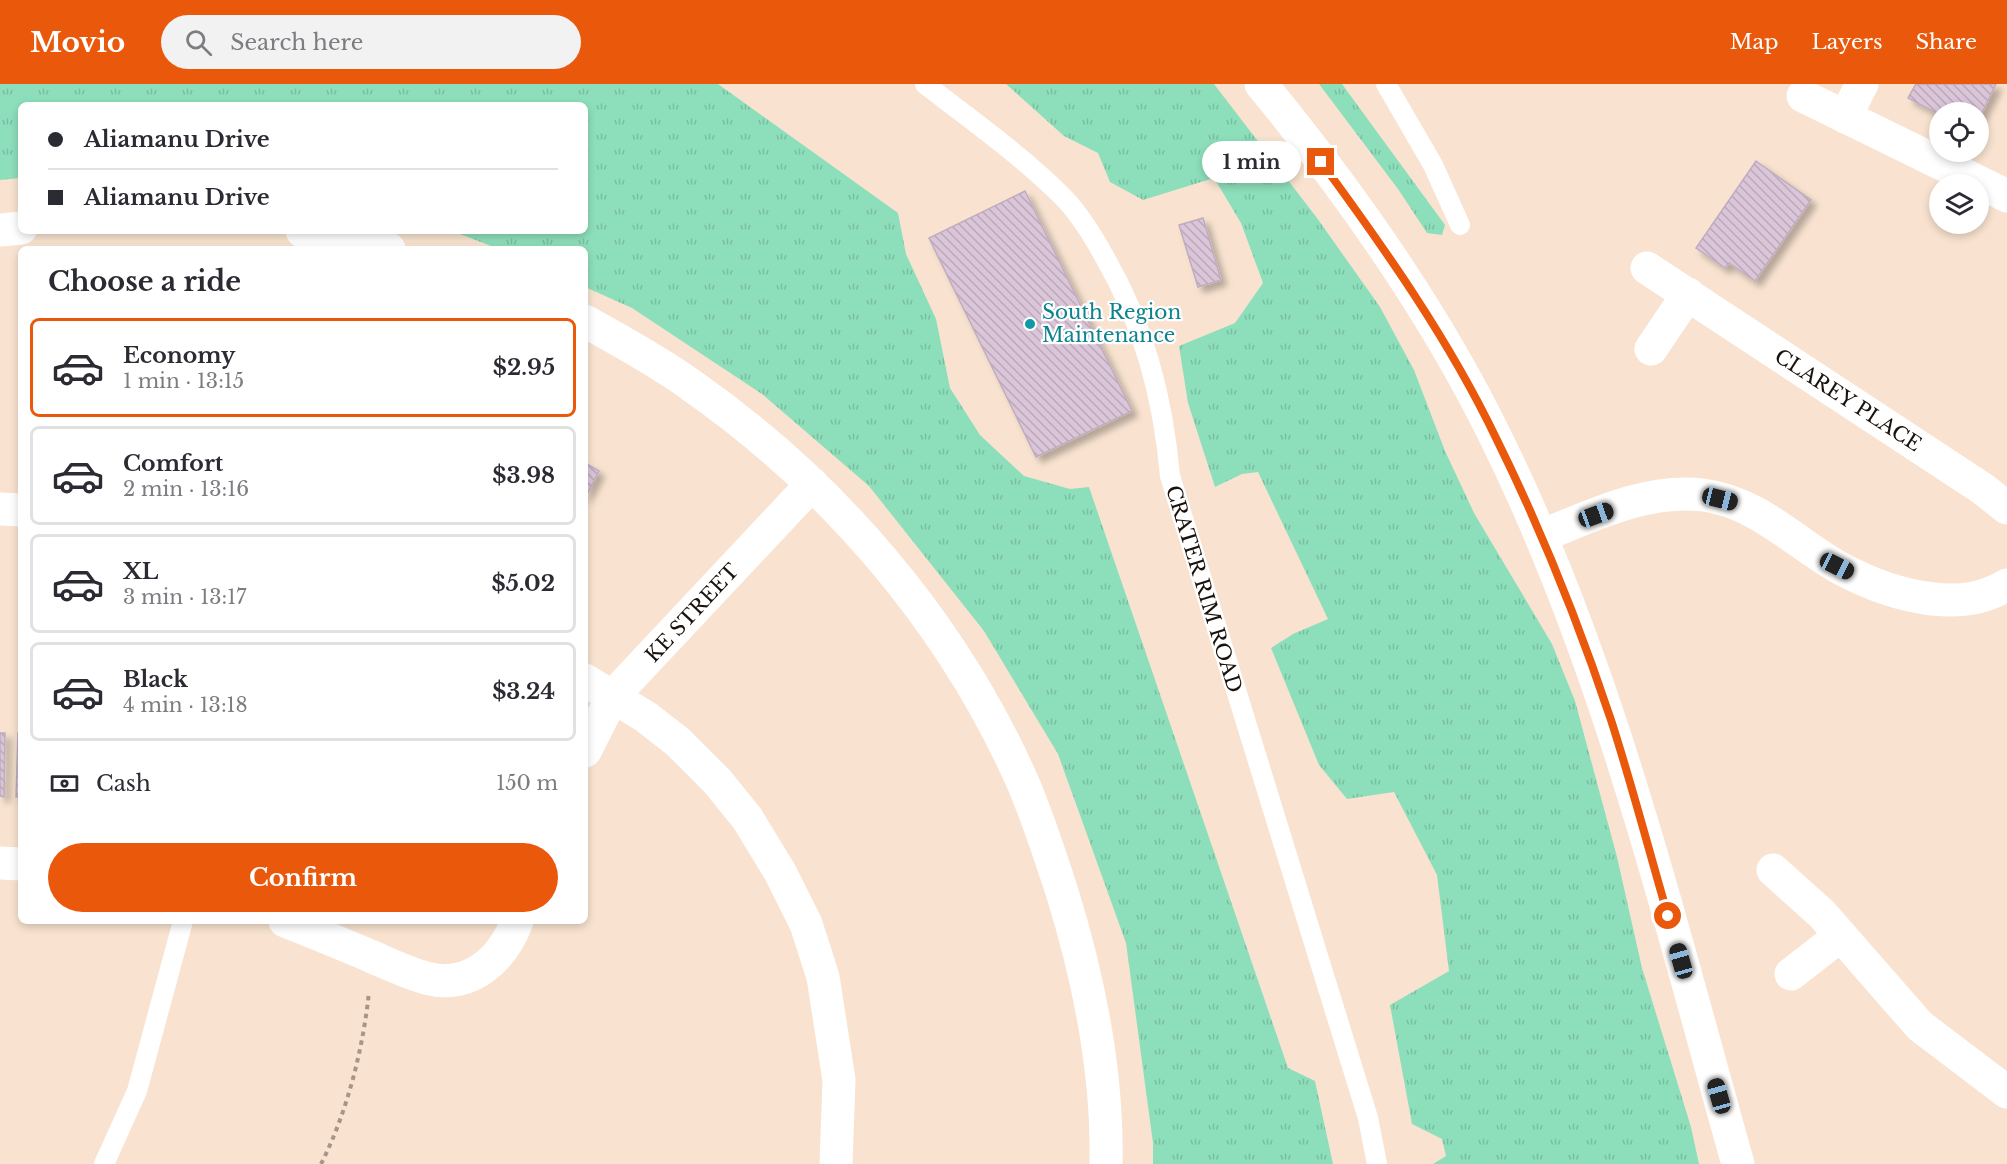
<!DOCTYPE html>
<meta charset="utf-8">
<style>
body{margin:0;font-family:"Libre Baskerville",serif;background:#f2f2f3;color:#2b2b33;height:100vh;display:flex;flex-direction:column;font-size:22px;white-space:nowrap}
*{box-sizing:border-box;margin:0}
p{font-size:20px;color:#7c7c81}
.icon{flex:none;width:33px;height:33px;fill:none;stroke:currentColor;stroke-width:2;stroke-linecap:round;stroke-linejoin:round}
.map{position:relative;flex:1;overflow:hidden}
.details{position:absolute;left:18px;top:162px;width:570px;height:678px;display:flex;flex-direction:column;background:#fff;border-radius:9px;box-shadow:0 3px 9px #0003}
.details>*{flex:none}
.banner{position:absolute;left:18px;top:18px;width:570px;height:132px;border-radius:9px;box-shadow:0 3px 9px #0003;display:grid;align-content:center;height:132px;padding:0 30px;background:#fff}
.fabs{position:absolute;left:1929px;top:18px;display:grid;gap:12px}
.fabs a{display:grid;place-items:center;width:60px;height:60px;border-radius:50%;background:#fff;box-shadow:0 3px 9px #0003;font-size:30px}
.end{position:absolute;width:27px;height:27px;margin:-14px;border:8px solid #ea580c;background:#fff;box-shadow:0 0 0 3px #fff}
.from{border-radius:50%}
.bubble{position:absolute;height:42px;border-radius:21px;background:#fff;box-shadow:0 3px 9px #0003;font-size:20px;font-weight:700;line-height:42px;text-align:center}
.car{position:absolute;width:18px;height:36px;margin:-18px -9px;border-radius:8px;box-shadow:0 0 4px 2px #0007;background:linear-gradient(#222 24%,#8ab4d8 0 40%,#222 0 76%,#8ab4d8 0 86%,#222 0)}
.banner b{display:flex;align-items:center;gap:21px;height:57px;font-size:22px}
.banner b+b{border-top:2px solid #e1e1e2}
.banner i{width:15px;height:15px;background:#2b2b33}
ul{padding:0;list-style:none}
li{display:flex;align-items:center;gap:18px;height:99px;margin:0 12px 9px;padding:0 18px;border:3px solid #e1e1e2;border-radius:9px}
li div{flex:1}
li b{display:block;font-size:22px}
li em{font-style:normal;font-weight:700}
li.current{border-color:#ea580c}
li>.icon{width:54px;height:54px;stroke-width:1.5}
h2{padding:0 30px;font-size:27px;line-height:72px}
.pay{display:flex;align-items:center;gap:15px;height:66px;padding:0 30px;font-size:22px}
.pay p{margin-inline-start:auto}
.action{display:flex;gap:12px;margin-top:auto;padding:12px 30px}
.action a{flex:1;height:69px;border-radius:36px;background:#ea580c;color:#fff;font-size:24px;font-weight:700;line-height:69px;text-align:center}
header{display:flex;align-items:center;gap:36px;box-sizing:border-box;height:84px;padding:0 30px;background:#ea580c;color:#fff}
header strong{font-size:28px}
nav{display:flex;gap:33px;margin-inline-start:auto;font-size:21px}
.search{width:420px;height:54px;background:#f2f2f3;display:flex;align-items:center;gap:15px;box-sizing:border-box;padding:0 21px;border-radius:33px;color:#7c7c81;font-size:22px}
.map>svg:first-child{display:block}
</style>
<header>
<strong>Movio</strong>
<div class="search"><svg class="icon" aria-label="search" viewBox="0 0 24 24"><circle cx="10" cy="10" r="6"/><path d="M15 15l6 6"/></svg>Search here</div>
<nav><a>Map</a><a>Layers</a><a>Share</a></nav>
</header>
<div class="map">
<svg width="2007" height="1080" viewBox="0 0 2007 1080">
<defs>
<pattern id="grass-tufts" width="24" height="20" patternUnits="userSpaceOnUse" patternTransform="scale(1.5)"><rect width="24" height="20" fill="#8ddfbb"/><path d="M3 7l-1-3M5 7V3M7 7l1-3M15 17l-1-3M17 17v-4M19 17l1-3" fill="none" stroke="#79bea0"/></pattern>
<pattern id="building-back-hatch" width="6" height="6" patternUnits="userSpaceOnUse" patternTransform="scale(1.5)"><rect width="6" height="6" fill="#dac5d9"/><path d="M-1 5l2 2M0 0l6 6M5-1l2 2" fill="none" stroke="#baa8b9"/></pattern>
<filter id="shadow"><feDropShadow dx="5.5" dy="5.5" stdDeviation="3" flood-color="#0004"/></filter>
</defs>
<rect width="100%" height="100%" fill="#f9e3d0"/>
<path fill="url(#grass-tufts)" d="M0 0H718L898 129 906 170 936 235 950 304 980 351 1024 392 1070 405 1089 403 1288 984 1315 997 1333 1080H1153V1059L1126 859 1058 670 984 547 869 402 762 310 632 224 585 203V165H499L452 147H585V21H21V94L0 96Z
M1006 0H1214L1317 134 1380 223 1414 286 1445 367 1474 429 1552 560 1575 617 1617 773 1642 884 1691 1043 1699 1080H1433L1446 1072 1442 1055 1412 1040 1390 921 1449 887 1437 791 1394 708 1347 715 1319 681 1271 564 1293 550 1328 535 1258 388 1242 390 1215 403 1188 319 1179 262 1235 239 1263 199 1241 139 1214 94 1143 116 1110 98 1098 69 1064 52Z
M1319 0H1342L1445 141 1442 151 1427 149 1398 105Z"/>
<path fill="url(#building-back-hatch)" stroke="#c0acbf" stroke-width="1.5" filter="url(#shadow)" d="M1916 0H1996L1979 35 1978 28H1967L1950 20 1945 28 1940 31 1908 14Z
M1756 77 1811 116 1755 197 1729 179 1725 184 1696 164Z
M1025 107 1132 327 1036 373 929 154Z
M1203 134 1221 196 1198 203 1179 141Z
M585 379 599 387 585 414Z
M0 649H5L4 713 0 712Z
M18 649H21V713H16Z"/>
<g fill="none" stroke-linecap="round" stroke-linejoin="round">
<path stroke="#a79688" stroke-width="4" stroke-dasharray="4.5 4.5" stroke-linecap="butt" d="M321 1080C347 1029 363 965 369 908"/>
<path stroke="#fff" stroke-width="20" d="M925 0C971 36 1021 71 1062 112 1079 129 1093 152 1104 172 1144 241 1163 313 1170 392L1368 1034 1377 1080
M1386 0 1433 81 1460 141
M104 1080 137 1007 183 837"/>
<path stroke="#fff" stroke-width="33" d="M1803 12 2007 112
M1845 33 1862 0
M1647 184 1983 405 2007 424
M1651 265 1688 210
M0 425 21 426
M1541 452C1592 432 1647 404 1703 411 1757 418 1793 457 1838 483 1869 500 1898 511 1933 515 1961 518 1983 515 2007 501
M585 596 646 633 678 658 717 697 747 734 780 788 806 840 823 893 839 996 836 1080
M585 667 613 612 812 400
M0 779 21 780
M1773 786 1822 830 1920 942 2007 1008
M285 837C315 849 345 861 375 874 391 881 408 889 426 894 470 906 503 875 517 837
M1791 890 1840 852"/>
<path stroke="#fff" stroke-width="33" d="M1261 0C1348 106 1436 231 1496 354 1609 583 1669 835 1738 1080
M0 146 21 144
M302 147 389 165
M585 237C620 257 656 276 688 299 832 399 952 538 1023 699 1038 734 1050 771 1062 808 1089 895 1108 988 1106 1080"/>
</g>
<g fill="none" stroke-linecap="round" stroke-linejoin="round">
<path stroke="#ea580c" stroke-width="8" d="M1321 78C1385 165 1449 256 1496 354 1541 445 1579 540 1611 636 1632 701 1649 767 1668 832"/>
</g>
<circle fill="#0f9aa8" stroke="#fff" stroke-width="2" cx="1030" cy="240" r="6"/>
<g text-anchor="middle" stroke-width="4.5" stroke-linejoin="round" paint-order="stroke">
<g font-size="20" fill="#0d838f" stroke="#fff" text-anchor="start">
<text x="1042" y="235">South Region<tspan x="1042" dy="23">Maintenance</tspan></text>
</g>
<g font-size="20" fill="#1a120c" stroke="#fff">
<text transform="translate(1848 316) rotate(33)" y="7">CLAREY PLACE</text>
<text transform="translate(1204 505) rotate(73)" y="7">CRATER RIM ROAD</text>
<text transform="translate(692 529) rotate(-47)" y="7">KE STREET</text>
</g>
</g>
</svg>
<div class="fabs">
<a><svg class="icon" aria-label="locate" viewBox="0 0 24 24"><circle cx="12" cy="12" r="6"/><path d="M12 2v4M12 18v4M2 12h4M18 12h4"/></svg></a>
<a><svg class="icon" aria-label="layers" viewBox="0 0 24 24"><path d="M12 4l9 5-9 5-9-5zM3 14l9 5 9-5"/></svg></a>
</div>
<i class="end from" style="left:1668px;top:832px"></i>
<i class="end" style="left:1321px;top:78px"></i>
<div class="bubble" style="left:1202px;top:57px;width:99px">1 min</div>
<i class="car" style="left:1720px;top:415px;rotate:104deg"></i>
<i class="car" style="left:1596px;top:431px;rotate:70deg"></i>
<i class="car" style="left:1837px;top:482px;rotate:117deg"></i>
<i class="car" style="left:1681px;top:877px;rotate:344deg"></i>
<i class="car" style="left:1719px;top:1012px;rotate:344deg"></i>
<div class="banner">
<b><i class="from"></i>Aliamanu Drive</b>
<b><i></i>Aliamanu Drive</b>
</div>
<section class="details">
<h2>Choose a ride</h2>
<ul>
<li class="current"><svg class="icon" aria-label="car" viewBox="0 0 24 24"><path d="M5 17H2v-5l4-1 3-4h7l3 4 3 1v5h-3M9 17h6M6 11h13"/><circle cx="7" cy="17" r="2"/><circle cx="17" cy="17" r="2"/></svg><div><b>Economy</b><p>1 min · 13:15</p></div><em>$2.95</em></li>
<li><svg class="icon" aria-label="car" viewBox="0 0 24 24"><path d="M5 17H2v-5l4-1 3-4h7l3 4 3 1v5h-3M9 17h6M6 11h13"/><circle cx="7" cy="17" r="2"/><circle cx="17" cy="17" r="2"/></svg><div><b>Comfort</b><p>2 min · 13:16</p></div><em>$3.98</em></li>
<li><svg class="icon" aria-label="car" viewBox="0 0 24 24"><path d="M5 17H2v-5l4-1 3-4h7l3 4 3 1v5h-3M9 17h6M6 11h13"/><circle cx="7" cy="17" r="2"/><circle cx="17" cy="17" r="2"/></svg><div><b>XL</b><p>3 min · 13:17</p></div><em>$5.02</em></li>
<li><svg class="icon" aria-label="car" viewBox="0 0 24 24"><path d="M5 17H2v-5l4-1 3-4h7l3 4 3 1v5h-3M9 17h6M6 11h13"/><circle cx="7" cy="17" r="2"/><circle cx="17" cy="17" r="2"/></svg><div><b>Black</b><p>4 min · 13:18</p></div><em>$3.24</em></li>
</ul>
<div class="pay"><svg class="icon" aria-label="cash" viewBox="0 0 24 24"><path d="M3 7h18v10H3z"/><circle cx="12" cy="12" r="2"/></svg>Cash<p>150 m</p></div>
<div class="action"><a>Confirm</a></div>
</section>
</div>
